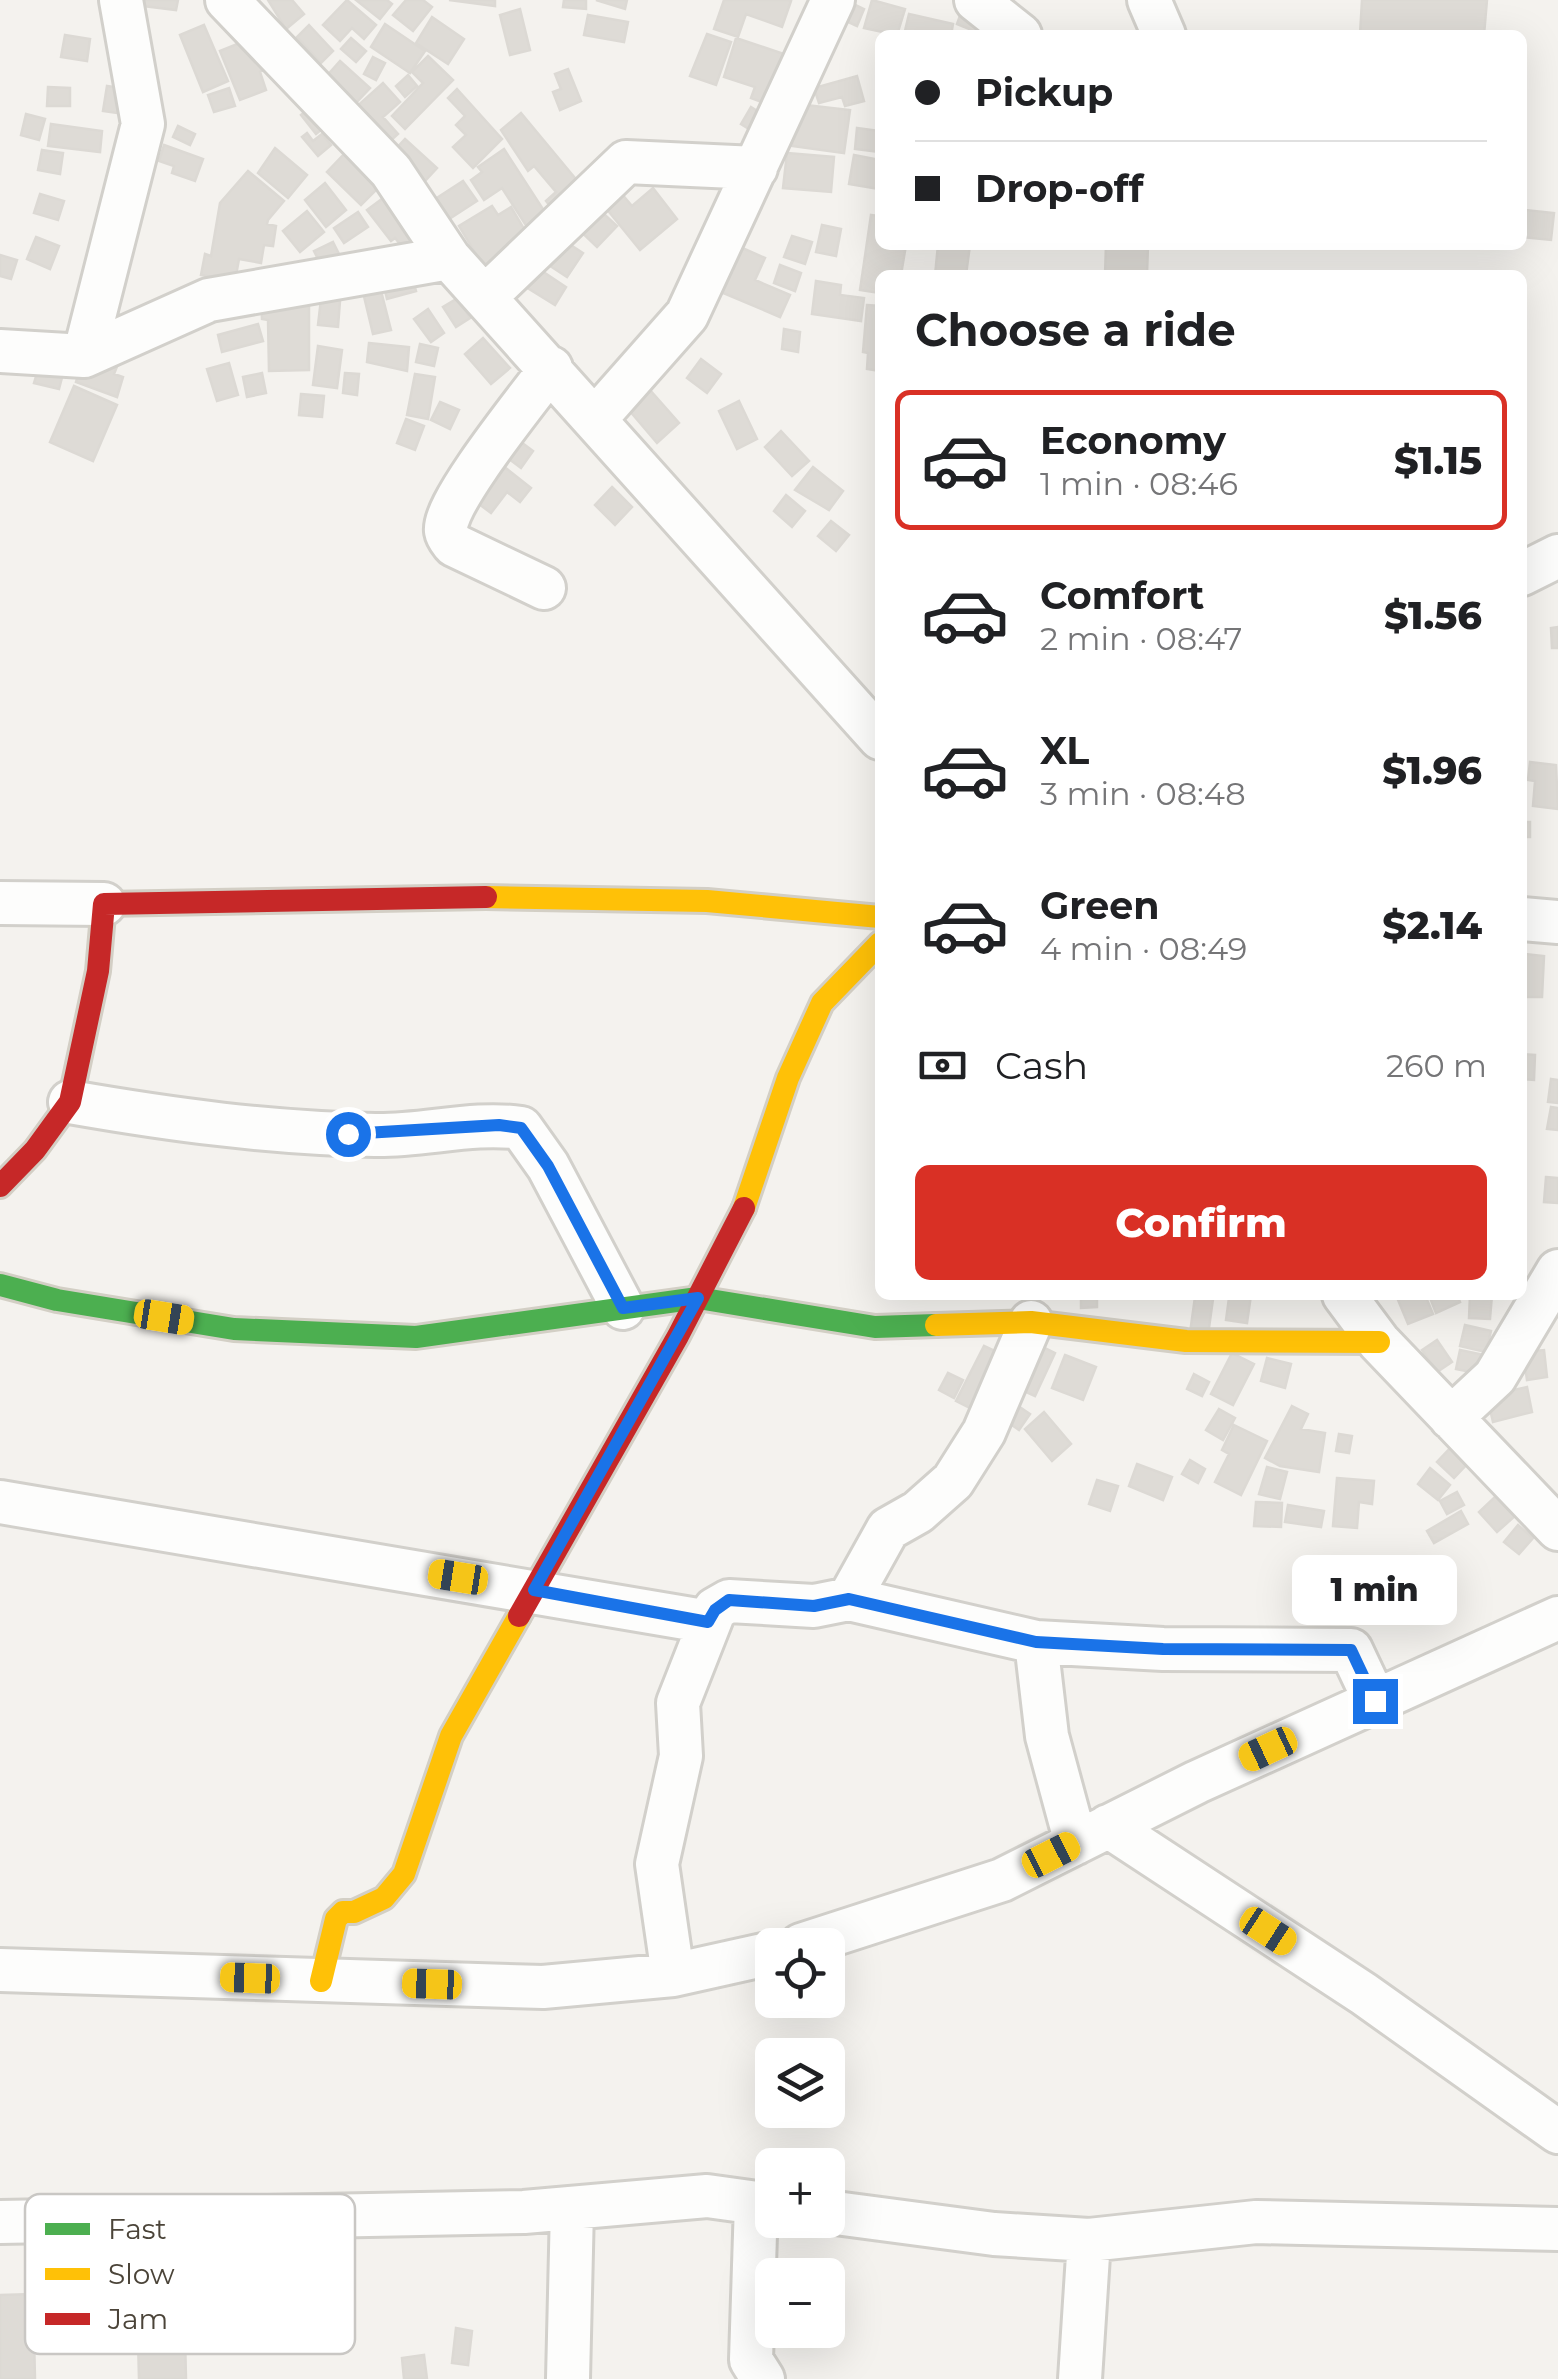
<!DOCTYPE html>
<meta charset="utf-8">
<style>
body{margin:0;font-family:Montserrat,sans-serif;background:#f6f6f6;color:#202124;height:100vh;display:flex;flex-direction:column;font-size:38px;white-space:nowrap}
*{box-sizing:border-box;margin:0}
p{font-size:32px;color:#757577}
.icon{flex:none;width:55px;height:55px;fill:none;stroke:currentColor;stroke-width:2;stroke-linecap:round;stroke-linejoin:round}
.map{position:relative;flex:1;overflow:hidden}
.side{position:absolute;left:875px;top:270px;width:652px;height:1030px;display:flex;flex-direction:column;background:#fff;border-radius:15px;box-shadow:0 10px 40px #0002}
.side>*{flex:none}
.guide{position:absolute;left:875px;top:30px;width:652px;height:220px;border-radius:15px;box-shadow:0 10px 40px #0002;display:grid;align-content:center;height:220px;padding:0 40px;background:#fff}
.tools{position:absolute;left:755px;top:1928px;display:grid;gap:20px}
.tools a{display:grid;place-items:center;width:90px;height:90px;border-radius:15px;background:#fff;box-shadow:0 10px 40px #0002;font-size:50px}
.end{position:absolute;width:45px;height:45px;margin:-22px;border:12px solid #1a73e8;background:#fff;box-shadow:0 0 0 5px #fff}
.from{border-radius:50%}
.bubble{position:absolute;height:70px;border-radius:15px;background:#fff;box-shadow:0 10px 40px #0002;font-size:32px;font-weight:800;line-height:70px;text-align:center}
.car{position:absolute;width:30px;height:60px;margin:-30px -15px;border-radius:12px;box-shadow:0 0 8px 2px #0007;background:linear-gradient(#f5c518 24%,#345 0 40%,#f5c518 0 76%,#345 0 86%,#f5c518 0)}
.guide b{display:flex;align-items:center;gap:35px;height:95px;font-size:38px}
.guide b+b{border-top:2px solid #e0e0e0}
.guide i{width:25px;height:25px;background:#202124}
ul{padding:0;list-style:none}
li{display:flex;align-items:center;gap:30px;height:140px;margin:0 20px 15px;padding:0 20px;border:5px solid transparent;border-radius:15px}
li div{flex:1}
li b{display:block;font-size:38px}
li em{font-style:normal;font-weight:800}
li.active{border-color:#d93025}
li>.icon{width:90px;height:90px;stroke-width:1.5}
h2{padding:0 40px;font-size:45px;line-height:120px}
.pay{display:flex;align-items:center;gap:25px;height:110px;padding:0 40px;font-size:38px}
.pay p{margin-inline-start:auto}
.cta{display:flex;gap:20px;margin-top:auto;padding:20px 40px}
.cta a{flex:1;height:115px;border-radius:15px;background:#d93025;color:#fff;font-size:40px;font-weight:800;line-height:115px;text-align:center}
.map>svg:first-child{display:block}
</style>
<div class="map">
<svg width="1558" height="2379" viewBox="0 0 1558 2379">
<rect width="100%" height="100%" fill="#f4f2ee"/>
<path fill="#dedbd6" stroke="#dcd9d4" stroke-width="2.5" d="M126 0H178L176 10 126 4Z
M268 0H292L304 14 286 29Z
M347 0 376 25 364 39 352 28 340 41 323 25Z
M356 0H387L392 4 380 19Z
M406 0H423L432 7 413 31 393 15Z
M449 0H495V6Z
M564 0H586V9L563 7Z
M596 0H627L625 9Z
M724 0H788L791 1 782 27 746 14 738 37 714 29Z
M845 0 864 9 857 26 837 17Z
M872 0 905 9 897 35 864 28Z
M1362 0H1487L1484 35H1360Z
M520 9 530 50 510 55 500 15Z
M962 10 1004 35H984L957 24Z
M909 14 953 24 951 35H904Z
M588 15 628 22 624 42 584 35Z
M432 17 464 39 448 64 416 43Z
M385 24 425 51 410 73 371 47Z
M204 25 228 81 203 92 180 35Z
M309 25 333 51 321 63 297 37Z
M707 34 731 42 716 85 690 76Z
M65 35 90 39 87 61 61 57Z
M351 38 366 51 356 62 341 49Z
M736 38 784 54 778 73 780 109 751 98 755 87 724 77Z
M247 40 266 69 260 72 266 90 240 100 220 51Z
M428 56 453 80 405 129 392 116 423 83 412 72Z
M373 57 385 63 376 80 364 74Z
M340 61 370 88 354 105 325 78Z
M568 69 581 101 560 110 553 92 561 89 555 74Z
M408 75 417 86 405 97 396 86Z
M857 76 864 101 845 106 842 97 819 103 814 88Z
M383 83 400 102 383 117 398 134 386 145 354 109Z
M107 86 129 89 125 114 103 111Z
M48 87 70 88V106H47Z
M229 88 235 106 214 112 208 95Z
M457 89 502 139 473 168 453 147 466 135 456 125 465 116 448 98Z
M797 104 850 110 844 153 792 146Z
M312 106 327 125 316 134 301 115Z
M751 107 767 117 757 134 741 124Z
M521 113 585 190 557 215 546 201 556 192 534 166 528 171 501 130Z
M26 114 45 119 39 140 21 135Z
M51 124 102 131 100 152 48 146Z
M178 126 195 134 190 145 173 137Z
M857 128 880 131V152L855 149Z
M307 133 313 141 322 134 331 145 318 156 302 137Z
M405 139 437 168 425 181 393 152Z
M164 145 203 159 195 181 172 173 174 166 159 161Z
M275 148 307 175 288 198 258 173Z
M504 149 548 217 529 230 502 188 484 200 471 180 482 172 478 167Z
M42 150 63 153 60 174 38 170Z
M346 152 380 186 361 205 327 172Z
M787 153 834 157 831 192 783 188Z
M854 155 880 160 879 189 849 184Z
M248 171 284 201 268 220 267 224 276 226 273 246 264 245 261 263 239 259 235 281 201 275 205 254 211 256 220 203Z
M463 181 477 201 446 221 432 201Z
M325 183 346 210 326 227 305 200Z
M653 188 677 219 640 250 605 207 621 193 632 206Z
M390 193 415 243 405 250 395 238 391 241 367 210Z
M40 194 64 201 58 220 34 213Z
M593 204 617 226 597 247 574 225Z
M492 206 498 215 511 207 533 244 486 271 459 226Z
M1525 210 1554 213 1551 240 1522 237Z
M307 211 324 232 300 252 283 231Z
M358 212 368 227 344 243 334 228Z
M871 215 880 216V245H906L901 275H880V293L860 290Z
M822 225 841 229 836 256 816 252Z
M554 234 583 253 567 277 538 258Z
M792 236 812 242 805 264 784 257Z
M36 237 59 246 50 269 27 259Z
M333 242 340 256 321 265 314 251Z
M938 245H970L966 275H935Z
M1106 245H1148L1147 275H1105Z
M740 247 765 258 755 280 790 295 780 317 721 292Z
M0 255 17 260 11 279 0 276Z
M530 263 566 287 555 305 518 282Z
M780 265 801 273 795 291 774 283Z
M411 272 416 291 387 299 382 278Z
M816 281 841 285 840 295 864 298 861 321 812 314Z
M379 283 391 330 373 334 362 288Z
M309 295V370L269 371 268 320 262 319 261 296Z
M458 298 470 318 456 327 443 307Z
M321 299 340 301 338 327 318 325Z
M867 305 880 306V371L867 369 868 353 863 352Z
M428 309 444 333 431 342 414 319Z
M258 324 263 341 222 352 218 335Z
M784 329 800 332 798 352 782 349Z
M483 338 510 368 491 384 465 354Z
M369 343 409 347 407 371 367 362Z
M420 344 438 348 434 366 416 362Z
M318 346 342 350 337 388 313 385Z
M120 359 114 374 123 377 117 397 76 382 82 363Z
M701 359 721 374 707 393 687 378Z
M41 360 65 366 59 389 34 383Z
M229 363 238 395 217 401 207 369Z
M262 373 266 393 247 397 243 377Z
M345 373 359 374 357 395 343 393Z
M415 374 435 377 428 419 407 415Z
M74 386 117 405 93 461 50 442Z
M650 390 679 423 657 443 628 409Z
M301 394 324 396 322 417 299 415Z
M739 401 757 439 737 449 719 411Z
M440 402 459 410 450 429 431 420Z
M406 419 424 426 415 450 397 443Z
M781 431 809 461 792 476 765 447Z
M513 436 533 451 521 468 501 453Z
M498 462 531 488 520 502 507 492 491 513 471 498Z
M813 467 843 491 829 510 795 490Z
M612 487 632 507 615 525 595 505Z
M786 495 805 511 792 527 774 511Z
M831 521 849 535 836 551 818 536Z
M1558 627V648H1552L1551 628Z
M1530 762 1556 765 1558 809 1533 806 1535 781 1528 780Z
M1522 822H1530V837H1522Z
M1525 954 1544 956 1542 997H1522Z
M1522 1054 1535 1055 1534 1080 1522 1079Z
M1551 1079 1558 1080V1103L1548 1102Z
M1551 1107 1558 1108V1130L1547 1129Z
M1546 1177 1558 1178V1203L1544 1202Z
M1081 1295H1097V1307L1081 1308Z
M1251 1295 1247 1323 1226 1320 1229 1298 1218 1295Z
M1409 1295H1425L1433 1314 1408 1324 1398 1300Z
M1429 1295H1457L1460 1302 1436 1313Z
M1470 1295H1492L1490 1319 1469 1318Z
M1195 1297 1213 1299 1208 1335 1190 1333Z
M1465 1325 1491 1331 1486 1352 1460 1346Z
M1437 1340 1452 1362 1437 1372 1422 1350Z
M1035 1343 1055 1353 1035 1396 1013 1386Z
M984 1346 1008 1357 980 1413 956 1401Z
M1460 1350 1484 1355 1481 1374 1456 1369Z
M1544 1350 1547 1377 1527 1380 1523 1352Z
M1232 1353 1254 1364 1233 1405 1211 1394Z
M1065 1355 1096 1367 1083 1400 1052 1388Z
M1267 1358 1291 1364 1285 1388 1261 1381Z
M948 1373 963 1380 954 1398 939 1390Z
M1194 1374 1209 1382 1202 1396 1187 1389Z
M1527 1387 1532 1412 1493 1422 1487 1396Z
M1011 1401 1030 1414 1019 1430 1000 1417Z
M1292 1406 1308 1414 1301 1429 1325 1433 1319 1472 1280 1466 1265 1458Z
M1219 1409 1235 1418 1223 1440 1206 1430Z
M1044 1412 1071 1444 1052 1461 1025 1429Z
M1234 1425 1267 1441 1241 1495 1215 1482 1229 1454 1222 1450Z
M1339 1434 1352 1436 1349 1453 1336 1451Z
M1453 1445 1470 1461 1454 1478 1437 1462Z
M1190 1460 1205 1469 1198 1483 1182 1474Z
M1137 1464 1172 1477 1163 1500 1129 1486Z
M1267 1467 1287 1472 1280 1499 1259 1494Z
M1430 1468 1450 1485 1438 1500 1418 1484Z
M1337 1478 1374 1481 1372 1504 1359 1502 1357 1528 1333 1526Z
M1097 1480 1118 1486 1110 1511 1089 1504Z
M1457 1492 1464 1505 1447 1514 1440 1501Z
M1497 1495 1515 1516 1497 1532 1479 1512Z
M1256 1502 1282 1503 1281 1527 1254 1526Z
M1288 1505 1324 1511 1321 1527 1285 1522Z
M1461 1511 1468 1524 1434 1543 1427 1531Z
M1518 1525 1533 1538 1519 1554 1504 1542Z
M33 2294 35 2379H0V2295Z
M184 2294 186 2379H139L137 2296Z
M456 2328 472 2331 468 2365 452 2363Z
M424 2355 427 2379H404L402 2358Z"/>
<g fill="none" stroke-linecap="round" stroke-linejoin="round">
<g stroke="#d2d0cb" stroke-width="48">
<path id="street" d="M227 0 391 171 449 258 880 738
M976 0 1020 35
M1149 0 1164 35
M486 296 626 162 756 168
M0 351 84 356 209 300 449 258
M84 356 143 124 121 0
M596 418 687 315 833 0
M1522 574 1558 556
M544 588 454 545C451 541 447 537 446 531 441 505 532 394 551 368
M0 903 104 904
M1522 919 1558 922
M70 1102C173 1120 271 1133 375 1135 424 1136 473 1121 521 1128L548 1166 623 1308
M1344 1295 1379 1342 1558 1529
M1451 1418 1495 1377 1558 1271
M0 1502 709 1622
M849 1599 1036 1642 1163 1649 1351 1650 1375 1701
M1036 1642 1047 1736 1076 1843
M1108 1826 1364 1994 1558 2132
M801 1945 1002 1880 1197 1782 1558 1618
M0 1970 543 1987 673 1975 772 1953
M673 1975 657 1864 681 1756 678 1703 715 1609 729 1601 814 1606 849 1599 888 1529 918 1512 953 1481 984 1432 1031 1322
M756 2203 751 2360 763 2379
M828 2212 994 2234 1089 2240 1256 2222 1558 2229
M0 2222 524 2212 707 2196 772 2205
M568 2379 572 2208
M1080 2379 1089 2240"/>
</g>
<g stroke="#d3cfc5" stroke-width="28">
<path id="fast" d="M0 1285 57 1300 234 1329 416 1337 698 1298 875 1327 936 1325"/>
</g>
<g stroke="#d3cfc5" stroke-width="28">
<path id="slow" d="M486 897 707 901 880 917
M744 1208 788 1078 822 1003 880 943
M936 1325 1031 1322 1186 1341 1379 1342
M321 1981 336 1919 343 1912H354L384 1898 404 1874 451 1736 519 1616"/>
</g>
<g stroke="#d3cfc5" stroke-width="28">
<path id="jam" d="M0 1186 35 1150 70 1102 98 971 104 904 486 897
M519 1616 678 1336 744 1208"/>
</g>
<use href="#street" stroke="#fdfdfc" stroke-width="42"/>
<use href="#fast" stroke="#4caf50" stroke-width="22"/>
<use href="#slow" stroke="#ffc107" stroke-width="22"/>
<use href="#jam" stroke="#c62828" stroke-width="22"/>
</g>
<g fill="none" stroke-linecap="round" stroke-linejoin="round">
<path stroke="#1a73e8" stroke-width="12" d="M348 1134 499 1125 521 1128 548 1166 623 1308 698 1298 534 1590 708 1622 715 1610 729 1600 814 1606 849 1599 1036 1642 1163 1649 1351 1650 1375 1701"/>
</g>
<rect x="25" y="2194" width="330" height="160" rx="15" fill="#fff" stroke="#c9c7c4" stroke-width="2.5"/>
<rect x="45" y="2223" width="45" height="12" fill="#4caf50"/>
<rect x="45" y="2268" width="45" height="12" fill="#ffc107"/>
<rect x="45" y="2313" width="45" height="12" fill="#c62828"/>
<g font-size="28" fill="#4b4439">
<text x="108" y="2239">Fast</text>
<text x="108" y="2284">Slow</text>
<text x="108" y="2329">Jam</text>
</g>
</svg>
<div class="tools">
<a><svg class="icon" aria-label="locate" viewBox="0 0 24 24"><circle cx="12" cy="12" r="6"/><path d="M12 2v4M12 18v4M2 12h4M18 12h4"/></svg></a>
<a><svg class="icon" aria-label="layers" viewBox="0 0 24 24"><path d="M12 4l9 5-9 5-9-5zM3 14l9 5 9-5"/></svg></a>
<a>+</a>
<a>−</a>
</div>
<i class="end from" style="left:348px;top:1134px"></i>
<i class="end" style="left:1375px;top:1701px"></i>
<div class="bubble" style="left:1292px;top:1555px;width:165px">1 min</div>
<i class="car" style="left:164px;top:1317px;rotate:99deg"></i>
<i class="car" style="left:458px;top:1577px;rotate:279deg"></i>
<i class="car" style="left:1268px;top:1749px;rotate:245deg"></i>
<i class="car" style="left:1051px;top:1855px;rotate:63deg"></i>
<i class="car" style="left:1268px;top:1931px;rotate:123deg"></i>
<i class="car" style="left:250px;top:1978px;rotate:272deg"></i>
<i class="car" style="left:432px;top:1984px;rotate:272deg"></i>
<div class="guide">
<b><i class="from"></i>Pickup</b>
<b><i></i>Drop-off</b>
</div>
<section class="side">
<h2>Choose a ride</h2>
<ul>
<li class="active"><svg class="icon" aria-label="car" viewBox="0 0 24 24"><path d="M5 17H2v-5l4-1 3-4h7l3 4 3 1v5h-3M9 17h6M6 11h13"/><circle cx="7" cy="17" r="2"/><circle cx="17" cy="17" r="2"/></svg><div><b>Economy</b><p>1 min · 08:46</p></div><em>$1.15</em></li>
<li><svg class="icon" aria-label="car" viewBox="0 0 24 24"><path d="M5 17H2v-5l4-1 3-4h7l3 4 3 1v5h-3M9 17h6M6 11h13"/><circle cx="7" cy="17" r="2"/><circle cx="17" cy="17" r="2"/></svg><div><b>Comfort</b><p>2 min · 08:47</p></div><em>$1.56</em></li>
<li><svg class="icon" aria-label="car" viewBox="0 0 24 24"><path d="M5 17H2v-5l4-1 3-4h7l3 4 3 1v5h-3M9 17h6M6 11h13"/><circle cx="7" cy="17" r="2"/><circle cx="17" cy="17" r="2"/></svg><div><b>XL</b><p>3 min · 08:48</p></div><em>$1.96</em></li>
<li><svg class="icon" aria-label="car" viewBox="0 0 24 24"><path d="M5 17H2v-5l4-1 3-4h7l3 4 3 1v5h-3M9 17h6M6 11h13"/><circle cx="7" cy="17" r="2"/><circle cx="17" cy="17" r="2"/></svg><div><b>Green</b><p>4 min · 08:49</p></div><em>$2.14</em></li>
</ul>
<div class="pay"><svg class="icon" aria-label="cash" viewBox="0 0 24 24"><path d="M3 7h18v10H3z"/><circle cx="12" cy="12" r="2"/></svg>Cash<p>260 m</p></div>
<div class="cta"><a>Confirm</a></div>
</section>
</div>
